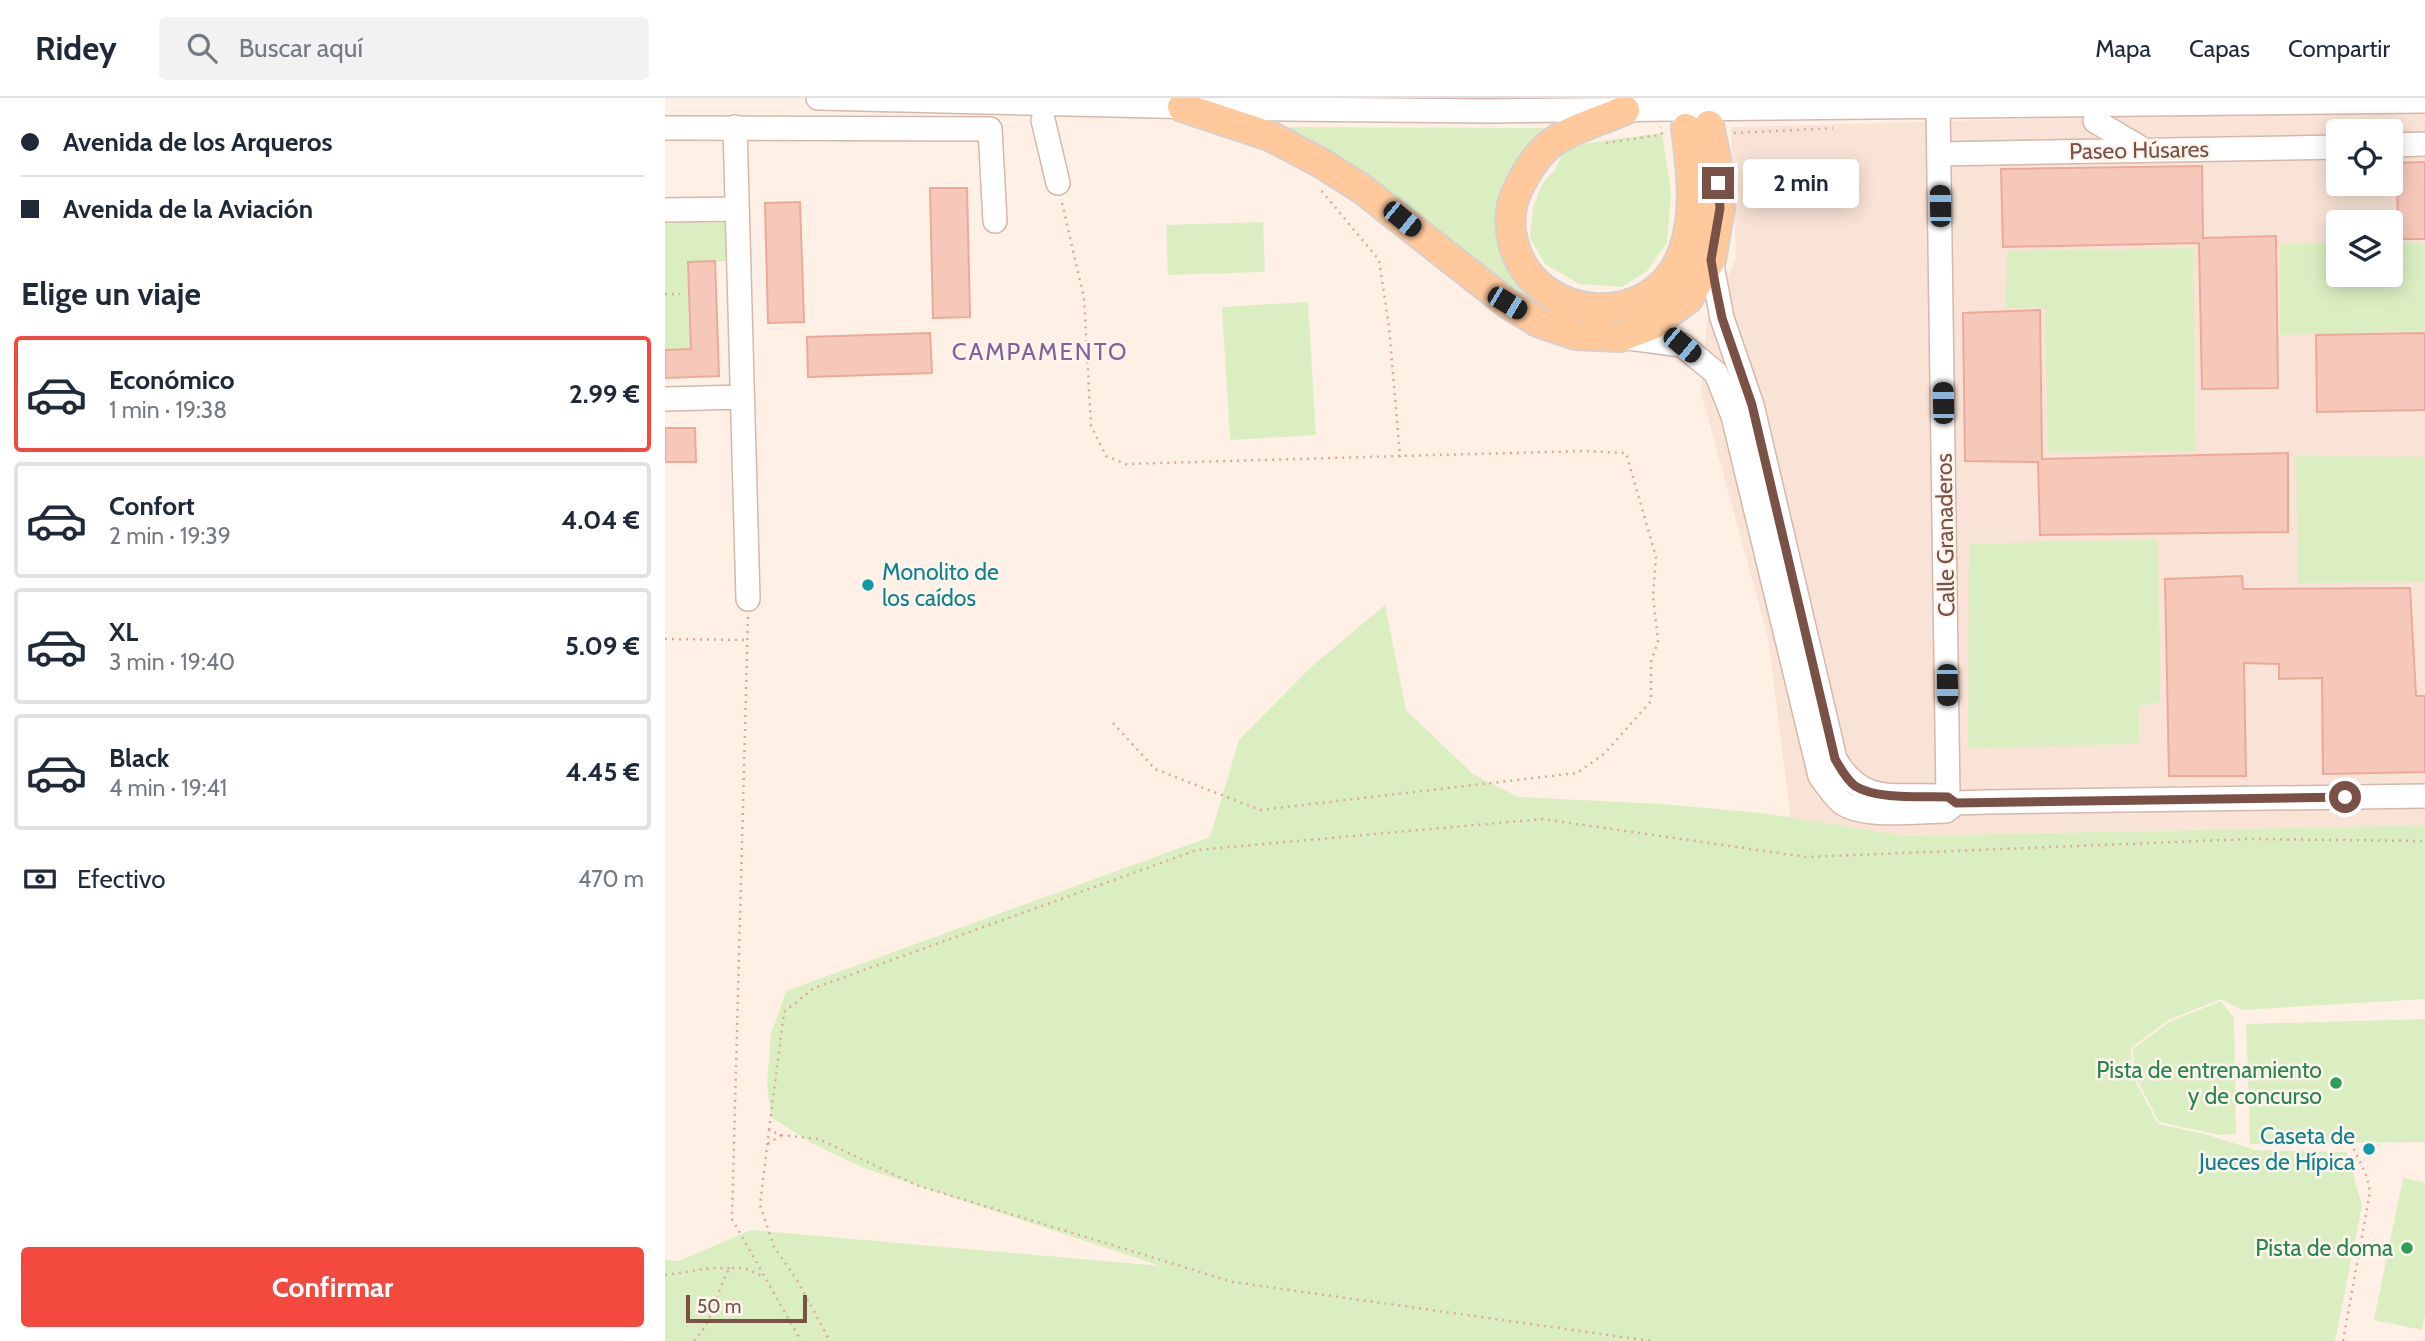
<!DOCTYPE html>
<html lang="es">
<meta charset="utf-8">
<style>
body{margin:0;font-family:Cabin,sans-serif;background:#f2f2f3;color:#1f2937;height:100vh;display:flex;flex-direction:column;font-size:26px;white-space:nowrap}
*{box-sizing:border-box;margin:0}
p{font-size:23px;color:#747a83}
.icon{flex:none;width:38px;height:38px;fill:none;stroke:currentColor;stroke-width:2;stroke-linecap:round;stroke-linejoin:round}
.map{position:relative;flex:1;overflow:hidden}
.sheet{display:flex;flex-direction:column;background:#fff;width:665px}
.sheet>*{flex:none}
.hud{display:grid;align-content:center;height:154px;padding:0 21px;background:#fff}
.controls{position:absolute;left:1661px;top:21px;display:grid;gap:14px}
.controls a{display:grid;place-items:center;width:77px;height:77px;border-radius:7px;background:#fff;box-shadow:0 4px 18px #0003;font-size:35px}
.scale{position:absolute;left:21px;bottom:18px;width:121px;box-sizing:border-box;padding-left:7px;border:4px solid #7a5147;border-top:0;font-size:19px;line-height:24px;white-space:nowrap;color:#7a5147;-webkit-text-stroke:5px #fff5ed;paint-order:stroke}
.end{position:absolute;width:32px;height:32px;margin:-16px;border:9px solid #7a5147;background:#fff;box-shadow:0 0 0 4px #fff}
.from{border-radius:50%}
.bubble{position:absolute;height:49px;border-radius:7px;background:#fff;box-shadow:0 4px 18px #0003;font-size:23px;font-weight:700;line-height:49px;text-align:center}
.car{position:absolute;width:21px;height:42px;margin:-21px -10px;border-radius:9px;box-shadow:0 0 5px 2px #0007;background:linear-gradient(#222 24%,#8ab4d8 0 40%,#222 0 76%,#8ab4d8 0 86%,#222 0)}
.hud b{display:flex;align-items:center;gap:24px;height:66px;font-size:26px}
.hud b+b{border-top:2px solid #e0e1e3}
.hud i{width:18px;height:18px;background:#1f2937}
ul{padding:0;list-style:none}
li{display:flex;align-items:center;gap:21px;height:116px;margin:0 14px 10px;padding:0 7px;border:4px solid #e0e1e3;border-radius:7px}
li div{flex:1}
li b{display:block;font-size:26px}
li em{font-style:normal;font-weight:700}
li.active{border-color:#f3493f}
li>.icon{width:63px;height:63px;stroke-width:1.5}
h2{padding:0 21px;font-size:32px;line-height:84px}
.pay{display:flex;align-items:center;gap:18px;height:77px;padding:0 21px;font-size:26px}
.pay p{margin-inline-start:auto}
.primary-button{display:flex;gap:14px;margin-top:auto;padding:14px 21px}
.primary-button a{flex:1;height:80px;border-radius:7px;background:#f3493f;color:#fff;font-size:28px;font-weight:700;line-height:80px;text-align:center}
header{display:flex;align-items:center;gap:42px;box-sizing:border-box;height:98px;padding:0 35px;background:#fff;border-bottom:2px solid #e0e1e3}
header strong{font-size:33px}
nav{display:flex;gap:38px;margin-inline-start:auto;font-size:24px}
.search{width:490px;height:63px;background:#f2f2f3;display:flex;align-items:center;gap:18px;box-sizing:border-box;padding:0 24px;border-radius:7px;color:#747a83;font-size:26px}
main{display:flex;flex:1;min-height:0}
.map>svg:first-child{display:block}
</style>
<header>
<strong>Ridey</strong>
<div class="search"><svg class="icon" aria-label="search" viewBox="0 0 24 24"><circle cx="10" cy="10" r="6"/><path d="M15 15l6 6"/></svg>Buscar aquí</div>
<nav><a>Mapa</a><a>Capas</a><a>Compartir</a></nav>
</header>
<main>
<section class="sheet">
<div class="hud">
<b><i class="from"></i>Avenida de los Arqueros</b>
<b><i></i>Avenida de la Aviación</b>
</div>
<h2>Elige un viaje</h2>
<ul>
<li class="active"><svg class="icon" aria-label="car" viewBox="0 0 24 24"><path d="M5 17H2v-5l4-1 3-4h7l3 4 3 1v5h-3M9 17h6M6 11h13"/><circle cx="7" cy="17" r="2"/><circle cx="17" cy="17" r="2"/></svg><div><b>Económico</b><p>1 min · 19:38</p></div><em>2.99 €</em></li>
<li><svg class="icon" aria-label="car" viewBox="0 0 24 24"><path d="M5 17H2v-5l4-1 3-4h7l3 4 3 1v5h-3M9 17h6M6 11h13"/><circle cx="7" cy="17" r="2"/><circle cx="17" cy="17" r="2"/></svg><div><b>Confort</b><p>2 min · 19:39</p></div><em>4.04 €</em></li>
<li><svg class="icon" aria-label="car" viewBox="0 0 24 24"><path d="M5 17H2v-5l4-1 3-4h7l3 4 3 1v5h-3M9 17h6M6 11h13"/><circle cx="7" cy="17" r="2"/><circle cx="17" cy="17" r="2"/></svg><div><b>XL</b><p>3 min · 19:40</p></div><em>5.09 €</em></li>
<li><svg class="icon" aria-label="car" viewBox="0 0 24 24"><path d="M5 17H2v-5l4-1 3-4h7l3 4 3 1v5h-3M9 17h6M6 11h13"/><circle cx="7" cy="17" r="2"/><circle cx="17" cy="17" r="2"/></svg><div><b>Black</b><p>4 min · 19:41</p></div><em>4.45 €</em></li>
</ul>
<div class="pay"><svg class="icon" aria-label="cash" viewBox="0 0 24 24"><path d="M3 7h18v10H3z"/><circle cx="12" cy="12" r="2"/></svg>Efectivo<p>470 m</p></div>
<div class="primary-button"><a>Confirmar</a></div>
</section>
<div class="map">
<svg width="1760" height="1243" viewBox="0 0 1760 1243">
<rect width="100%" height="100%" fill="#fef0e5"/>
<path fill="#f9e3d6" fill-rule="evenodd" d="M1760 10V727L1128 740 1103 540 1036 294 1042 223 1071 161 1066 29ZM1673 33H1726V86H1673ZM1673 124H1726V177H1673Z"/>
<path fill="#dbeec2" d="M610 29 878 30 884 34 857 57 837 85 831 124 841 164 869 198 859 204Z
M997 35 1006 96 1002 145 982 173 957 189 914 186 880 166 865 140 868 109 877 86 891 71 900 48Z
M64 124 61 163 23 164 26 251 0 252V125Z
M598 124 600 174 503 177 501 127Z
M1726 144 1760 145V233L1615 237V146L1673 145V177H1726Z
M1528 150 1531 353 1383 355 1380 210H1341L1342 153Z
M643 204 651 337 565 342 557 209Z
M1631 358 1760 359V484L1633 485Z
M1493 441 1495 604 1475 608 1474 646 1303 650 1304 446Z
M720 507 741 612 808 676 853 699 997 706 1097 715 1241 738 1760 727V901L1577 912 1556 901 1503 922 1466 950 1467 977 1493 1026 1540 1036 1590 1052 1682 1054 1697 1108 1670 1243H0V1162L14 1163 86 1132 496 1168 199 1070 148 1046 106 1019 102 986 106 936 121 893 545 739 574 642 646 569Z
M1556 903 1569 920 1571 1036 1555 1037 1494 1024 1469 976 1468 951 1504 924Z
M1760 921V1044L1585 1046 1581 926Z
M1738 1080 1760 1084V1216L1757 1232 1709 1222Z"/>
<path fill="#f6c8ba" stroke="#ebaa99" stroke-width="2" d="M1760 64V141H1733L1732 65Z
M1537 68 1538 140 1611 138 1613 290 1537 291 1534 145 1338 149 1336 71Z
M265 90H302L305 219 268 220Z
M135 104 139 224 103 225 100 105Z
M50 163 54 278 0 280V252L26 251 23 164Z
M1375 212 1377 361 1623 355V434L1375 437 1373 364 1300 363 1298 215Z
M265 235 267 275 143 279 142 239Z
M1760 235V312L1652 314 1651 237Z
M0 330H30L31 364H0Z
M1577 478 1578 491 1745 490 1751 598H1760V674L1658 676 1657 580 1614 581V566L1579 565 1581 678H1504L1500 481Z"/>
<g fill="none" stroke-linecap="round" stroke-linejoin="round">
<g stroke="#d4b8ac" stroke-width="26">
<path id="minor" d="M153 0 620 11 822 13 1760 3
M1273 8 1283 699
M378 22 393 85
M1430 23 1479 52
M70 29 83 501
M0 30 325 31 330 123
M1726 47 1760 46
M1274 56 1673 49
M0 112 71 111
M1046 162 1057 220 1087 307 1170 661C1197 707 1226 696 1274 698
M956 239 1017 247 1051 275 1068 318 1155 678C1162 688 1168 697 1176 704 1197 721 1254 713 1281 713L1291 705 1321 704 1760 698
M0 301 77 299"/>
</g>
<g stroke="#dacecb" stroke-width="32">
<path id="major" d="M517 9 605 38 656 65 697 91 842 205 873 224 911 237 956 239 988 227 1023 201 1046 162 1055 110 1051 61 1044 27
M960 12C938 22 911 29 891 42 874 53 864 70 855 87 845 105 843 124 848 144 869 227 992 235 1019 151 1032 112 1026 70 1021 30"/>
</g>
<path stroke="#dcaa9c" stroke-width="2.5" stroke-dasharray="2 5" stroke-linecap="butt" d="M1680 31 1725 26
M1069 35 1168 30
M941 45 995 37 997 35 996 29
M397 105 419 200 426 328 441 358 461 366 735 358 724 229 714 162 655 91
M0 196H15
M83 519 67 1121 136 1243
M0 541 82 542
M448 625 490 671 595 712 912 675 939 656 986 603V564L993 543 988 498 991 459 961 355 920 353 735 358
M104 1032 119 914 149 890 532 752 877 721 1141 759 1584 741 1760 743
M116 1037 154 1041 251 1087 568 1184 986 1243
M103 1046 116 1037 104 1032 95 1107 109 1149 132 1182 165 1243
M0 1177 47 1170H65
M29 1243C52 1218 49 1195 65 1170H80L99 1179
M1678 1243 1705 1094 1702 1079 1687 1047"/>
<use href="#minor" stroke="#fff" stroke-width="23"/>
<use href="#major" stroke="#ffc99b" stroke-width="28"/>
</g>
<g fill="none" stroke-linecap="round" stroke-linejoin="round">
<path stroke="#7a5147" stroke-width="9" d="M1053 85 1055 110 1046 162 1051 191 1057 220 1087 307 1170 661C1176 671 1181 681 1190 688 1212 702 1257 698 1283 699L1291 705 1680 699"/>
</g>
<g fill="#0f9aa8" stroke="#fff5ed" stroke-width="2.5">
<circle cx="203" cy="487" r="7"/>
<circle cx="1704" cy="1051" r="7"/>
</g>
<g fill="#2e9e5b" stroke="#fff5ed" stroke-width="2.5">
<circle cx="1671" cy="985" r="7"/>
<circle cx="1742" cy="1150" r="7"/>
</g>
<g text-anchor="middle" stroke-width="5" stroke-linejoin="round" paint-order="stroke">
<g font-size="23" fill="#7a5147" stroke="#fff5ed">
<text transform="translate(1474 52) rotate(-1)" y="8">Paseo Húsares</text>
<text transform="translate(1280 437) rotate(-91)" y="8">Calle Granaderos</text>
</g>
<g font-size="23" fill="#0d838f" stroke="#fff5ed" text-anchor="start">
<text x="217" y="482">Monolito de<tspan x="217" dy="26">los caídos</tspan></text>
<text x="1690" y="1046" text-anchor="end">Caseta de<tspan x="1690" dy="26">Jueces de Hípica</tspan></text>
</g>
<g font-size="23" fill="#27864d" stroke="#fff5ed" text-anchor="end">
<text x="1657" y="980">Pista de entrenamiento<tspan x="1657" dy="26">y de concurso</tspan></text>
<text x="1728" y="1158">Pista de doma</text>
</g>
<g font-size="24" letter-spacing="2" fill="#80629e" stroke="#fff5ed">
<text x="375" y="262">CAMPAMENTO</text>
</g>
</g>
</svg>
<div class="controls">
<a><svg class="icon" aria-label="locate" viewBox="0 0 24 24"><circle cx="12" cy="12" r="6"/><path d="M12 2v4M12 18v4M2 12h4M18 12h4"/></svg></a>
<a><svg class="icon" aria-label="layers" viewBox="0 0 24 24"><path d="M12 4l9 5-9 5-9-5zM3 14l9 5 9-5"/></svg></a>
</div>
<div class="scale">50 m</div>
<i class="end from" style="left:1680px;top:699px"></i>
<i class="end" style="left:1053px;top:85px"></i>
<div class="bubble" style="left:1078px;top:61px;width:116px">2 min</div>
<i class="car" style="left:1275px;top:108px;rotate:359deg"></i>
<i class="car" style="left:737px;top:121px;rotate:129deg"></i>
<i class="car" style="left:842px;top:205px;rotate:121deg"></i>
<i class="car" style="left:1017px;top:247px;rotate:130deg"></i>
<i class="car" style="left:1278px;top:305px;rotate:359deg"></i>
<i class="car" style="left:1282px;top:587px;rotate:179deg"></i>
</div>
</main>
